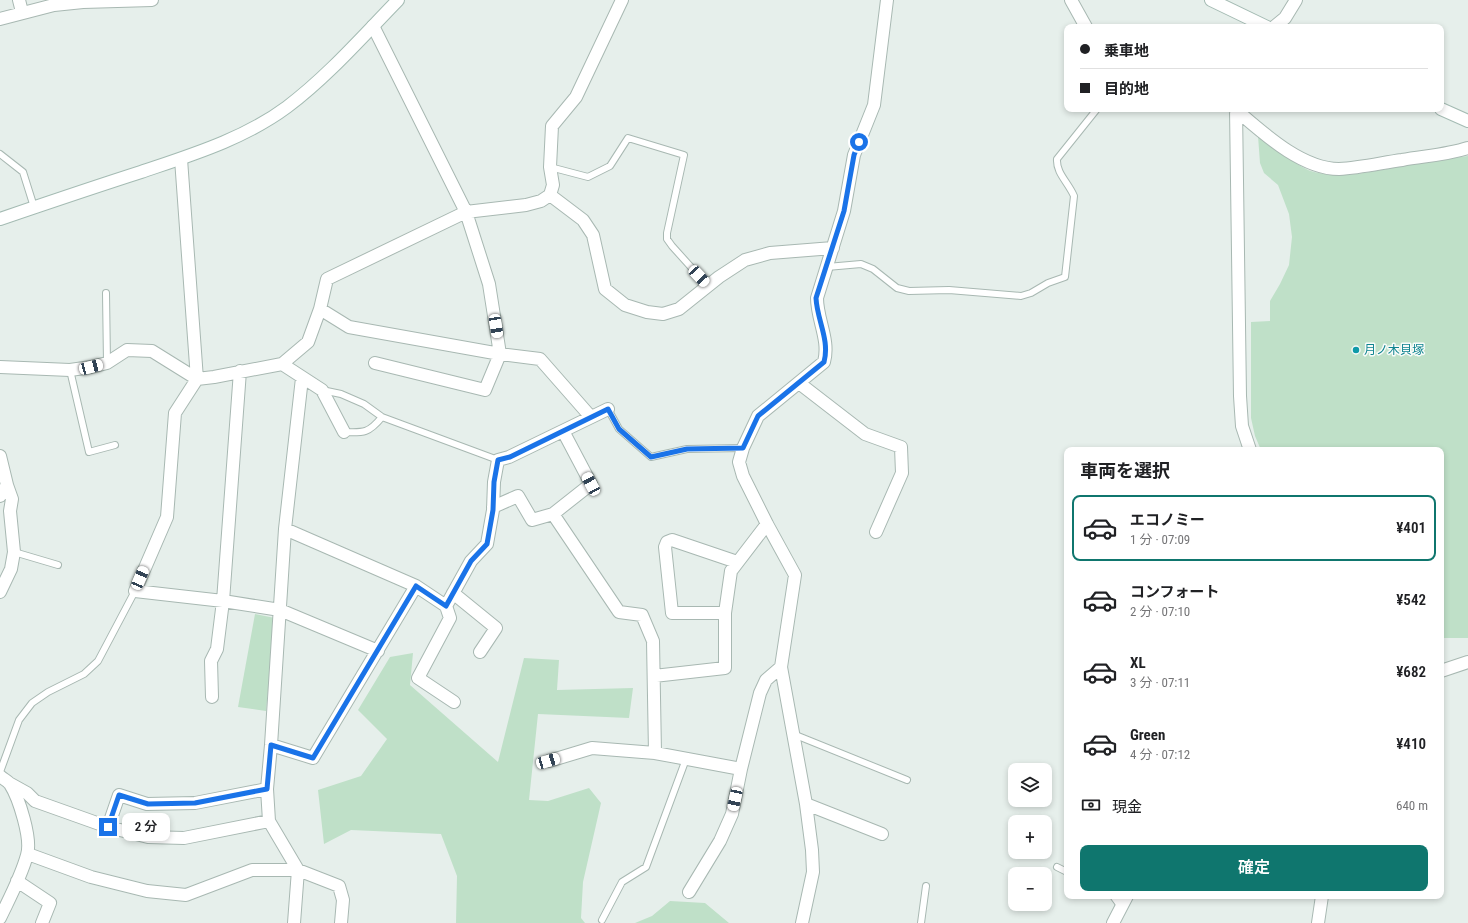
<!DOCTYPE html>
<html lang="ja">
<meta charset="utf-8">
<style>
body{margin:0;font-family:"Roboto Condensed","Noto Sans JP",sans-serif;background:#f6f6f6;color:#202124;height:100vh;display:flex;flex-direction:column;font-size:15px;white-space:nowrap}
*{box-sizing:border-box;margin:0}
p{font-size:13px;color:#757577}
.icon{flex:none;width:22px;height:22px;fill:none;stroke:currentColor;stroke-width:2;stroke-linecap:round;stroke-linejoin:round}
.map{position:relative;flex:1;overflow:hidden}
.side{position:absolute;left:1064px;top:447px;width:380px;height:452px;display:flex;flex-direction:column;background:#fff;border-radius:8px;box-shadow:0 2px 6px #0003}
.side>*{flex:none}
.top-card{position:absolute;left:1064px;top:24px;width:380px;height:88px;border-radius:8px;box-shadow:0 2px 6px #0003;display:grid;align-content:center;height:88px;padding:0 16px;background:#fff}
.controls{position:absolute;left:1008px;top:763px;display:grid;gap:8px}
.controls a{display:grid;place-items:center;width:44px;height:44px;border-radius:8px;background:#fff;box-shadow:0 2px 6px #0003;font-size:20px}
.end{position:absolute;width:18px;height:18px;margin:-9px;border:5px solid #1a73e8;background:#fff;box-shadow:0 0 0 2px #fff}
.from{border-radius:50%}
.bubble{position:absolute;height:28px;border-radius:8px;background:#fff;box-shadow:0 2px 6px #0003;font-size:13px;font-weight:600;line-height:28px;text-align:center}
.car{position:absolute;width:12px;height:24px;margin:-12px -6px;border-radius:5px;box-shadow:0 0 3px 1px #0007;background:linear-gradient(#fff 24%,#345 0 40%,#fff 0 76%,#345 0 86%,#fff 0)}
.top-card b{display:flex;align-items:center;gap:14px;height:38px;font-size:15px}
.top-card b+b{border-top:1px solid #e0e0e0}
.top-card i{width:10px;height:10px;background:#202124}
ul{padding:0;list-style:none}
li{display:flex;align-items:center;gap:12px;height:66px;margin:0 8px 6px;padding:0 8px;border:2px solid transparent;border-radius:8px}
li div{flex:1}
li b{display:block;font-size:15px}
li em{font-style:normal;font-weight:600}
li.selected{border-color:#0f766e}
li>.icon{width:36px;height:36px;stroke-width:1.5}
h2{padding:0 16px;font-size:18px;line-height:48px}
.pay{display:flex;align-items:center;gap:10px;height:44px;padding:0 16px;font-size:15px}
.pay p{margin-inline-start:auto}
.button{display:flex;gap:8px;margin-top:auto;padding:8px 16px}
.button a{flex:1;height:46px;border-radius:8px;background:#0f766e;color:#fff;font-size:16px;font-weight:600;line-height:46px;text-align:center}
.map>svg:first-child{display:block}
</style>
<div class="map">
<svg width="1468" height="923" viewBox="0 0 1468 923">
<rect width="100%" height="100%" fill="#e6efeb"/>
<path fill="#bfe0c8" d="M1258 136C1276 147 1296 167 1314 172 1344 180 1378 170 1408 165 1428 161 1448 159 1468 156V638H1441V450H1261L1255 436 1251 418V322L1270 321V301L1280 284 1289 265 1292 237 1289 214 1278 185 1264 173 1260 163Z
M255 614 275 618 266 711 238 707Z
M413 653 410 685 498 762 524 658 559 660 557 690 633 688 629 718 538 714 529 800 548 801 589 788 601 803 583 882 581 918 585 923H456L457 876 441 834 351 830 324 844 318 790 361 776 387 739 358 710 390 657Z
M670 901 705 903 729 923H635L652 916Z"/>
<g fill="none" stroke-linecap="round" stroke-linejoin="round">
<g stroke="#a8b8b2" stroke-width="8">
<path id="lane" d="M0 154 23 172 34 207
M550 167 588 177 610 166 628 138 684 155 667 233V239L672 246 708 286
M827 267 861 264 873 269 897 288 909 291 949 290 1021 296 1031 293 1048 283 1065 277 1074 196C1068 182 1056 173 1057 159L1097 109
M106 293 107 363
M70 370 89 452 115 445
M322 390 341 394 364 404 382 417 498 460
M608 409 619 429 651 457 687 449 743 448
M344 432C364 433 369 433 382 417
M14 552 58 565
M793 734 907 780
M0 772 19 720 32 703 48 692 84 674 98 661 135 591
M1057 867 1067 872
M1113 896 1121 907
M602 920 622 882 646 867 686 759
M921 923 926 886"/>
</g>
<g stroke="#a8b8b2" stroke-width="14">
<path id="street" d="M19 0 22 12
M1071 0 1086 27
M0 19 54 5 83 2 152 0
M373 26 466 212 489 284 500 354 485 390 375 363
M1274 27 1285 18 1296 0
M1235 109C1262 132 1301 169 1339 169 1360 168 1381 163 1402 160 1424 156 1447 155 1468 148
M1236 109 1240 396 1242 426 1250 450
M181 159 197 379 175 413 167 517 135 591 223 601 280 610 378 651
M550 195 583 220 593 235 605 289 625 305 647 312 663 314 679 309 719 277 745 260 770 253 833 248
M320 309 349 327 500 354 540 359 590 416
M282 364 308 342 320 309 327 279 466 212 526 205 541 201 550 195 553 185 550 167 552 126 576 97 622 0
M0 367 70 370 91 367 107 363 127 350 152 351 197 379 214 377 282 364 322 390 344 432
M799 383 865 434 901 447 902 473 876 532
M0 456 7 485 0 496
M493 507 518 496 532 520 553 514 591 484 563 431
M553 514 619 612 642 615 653 641 655 753
M285 529 416 586 446 606 450 618 418 678 454 702
M0 592 11 569 14 552 10 511 12 499 7 485
M453 593 496 628 480 652
M446 606 471 561 487 544 493 510 494 482 498 460 509 457 608 409
M725 613H672L665 547 667 542 672 540 737 562
M1441 671 1468 662
M654 676 725 668V613L731 571 767 524
M212 697 211 661 217 649 223 601 240 371
M271 745 313 758 416 586
M549 761 592 748 655 753 741 769
M0 776C3 779 8 781 10 784 19 798 32 839 27 855 21 877 10 897 0 918
M9 783 27 793 35 801 108 827 148 837 184 838 269 821
M806 804 882 834
M108 827 119 795 147 804 195 803 267 789
M28 854 91 877 147 891 186 895 252 870H298L339 886 343 900 341 923
M17 881 50 903 42 923
M689 892 720 841 732 814 741 769 760 693 766 680 781 667
M294 923 298 870 269 821 267 789 271 745 285 529 302 378
M802 923 813 872 812 850 806 804 781 667 795 575 767 524 743 476 739 462 743 448 758 416 824 362C830 340 817 320 817 298L844 211 854 155 874 105 887 0
M1113 923 1127 896
M1318 923 1322 896"/>
</g>
<g stroke="#a4bbb3" stroke-width="14">
<path id="secondary" d="M1211 0 1267 27
M1441 109 1468 121
M0 219C47 203 94 187 141 172 191 155 244 139 287 107 328 76 362 37 398 0"/>
</g>
<use href="#lane" stroke="#fff" stroke-width="6"/>
<use href="#street" stroke="#fff" stroke-width="12"/>
<use href="#secondary" stroke="#fff" stroke-width="12"/>
</g>
<g fill="none" stroke-linecap="round" stroke-linejoin="round">
<path stroke="#1a73e8" stroke-width="5" d="M108 827 119 795 148 804 195 803 267 789 271 745 313 758 416 586 446 606 471 561 487 544 493 510 494 482 498 460 510 457 608 409 619 429 651 457 687 449 743 448 758 416 824 362C830 340 817 320 816 298L844 211 854 155 859 142"/>
</g>
<circle fill="#0f9aa8" stroke="#f7fbf9" stroke-width="1.5" cx="1356" cy="350" r="4"/>
<g text-anchor="middle" stroke-width="3" stroke-linejoin="round" paint-order="stroke">
<g font-size="12" fill="#0d838f" stroke="#f7fbf9" text-anchor="start">
<text x="1364" y="354">月ノ木貝塚</text>
</g>
</g>
</svg>
<div class="controls">
<a><svg class="icon" aria-label="layers" viewBox="0 0 24 24"><path d="M12 4l9 5-9 5-9-5zM3 14l9 5 9-5"/></svg></a>
<a>+</a>
<a>−</a>
</div>
<i class="end from" style="left:859px;top:142px"></i>
<i class="end" style="left:108px;top:827px"></i>
<div class="bubble" style="left:122px;top:813px;width:48px">2 分</div>
<i class="car" style="left:699px;top:276px;rotate:137deg"></i>
<i class="car" style="left:496px;top:326px;rotate:171deg"></i>
<i class="car" style="left:91px;top:367px;rotate:75deg"></i>
<i class="car" style="left:591px;top:484px;rotate:332deg"></i>
<i class="car" style="left:140px;top:578px;rotate:23deg"></i>
<i class="car" style="left:548px;top:761px;rotate:74deg"></i>
<i class="car" style="left:735px;top:799px;rotate:192deg"></i>
<div class="top-card">
<b><i class="from"></i>乗車地</b>
<b><i></i>目的地</b>
</div>
<section class="side">
<h2>車両を選択</h2>
<ul>
<li class="selected"><svg class="icon" aria-label="car" viewBox="0 0 24 24"><path d="M5 17H2v-5l4-1 3-4h7l3 4 3 1v5h-3M9 17h6M6 11h13"/><circle cx="7" cy="17" r="2"/><circle cx="17" cy="17" r="2"/></svg><div><b>エコノミー</b><p>1 分 · 07:09</p></div><em>¥401</em></li>
<li><svg class="icon" aria-label="car" viewBox="0 0 24 24"><path d="M5 17H2v-5l4-1 3-4h7l3 4 3 1v5h-3M9 17h6M6 11h13"/><circle cx="7" cy="17" r="2"/><circle cx="17" cy="17" r="2"/></svg><div><b>コンフォート</b><p>2 分 · 07:10</p></div><em>¥542</em></li>
<li><svg class="icon" aria-label="car" viewBox="0 0 24 24"><path d="M5 17H2v-5l4-1 3-4h7l3 4 3 1v5h-3M9 17h6M6 11h13"/><circle cx="7" cy="17" r="2"/><circle cx="17" cy="17" r="2"/></svg><div><b>XL</b><p>3 分 · 07:11</p></div><em>¥682</em></li>
<li><svg class="icon" aria-label="car" viewBox="0 0 24 24"><path d="M5 17H2v-5l4-1 3-4h7l3 4 3 1v5h-3M9 17h6M6 11h13"/><circle cx="7" cy="17" r="2"/><circle cx="17" cy="17" r="2"/></svg><div><b>Green</b><p>4 分 · 07:12</p></div><em>¥410</em></li>
</ul>
<div class="pay"><svg class="icon" aria-label="cash" viewBox="0 0 24 24"><path d="M3 7h18v10H3z"/><circle cx="12" cy="12" r="2"/></svg>現金<p>640 m</p></div>
<div class="button"><a>確定</a></div>
</section>
</div>
